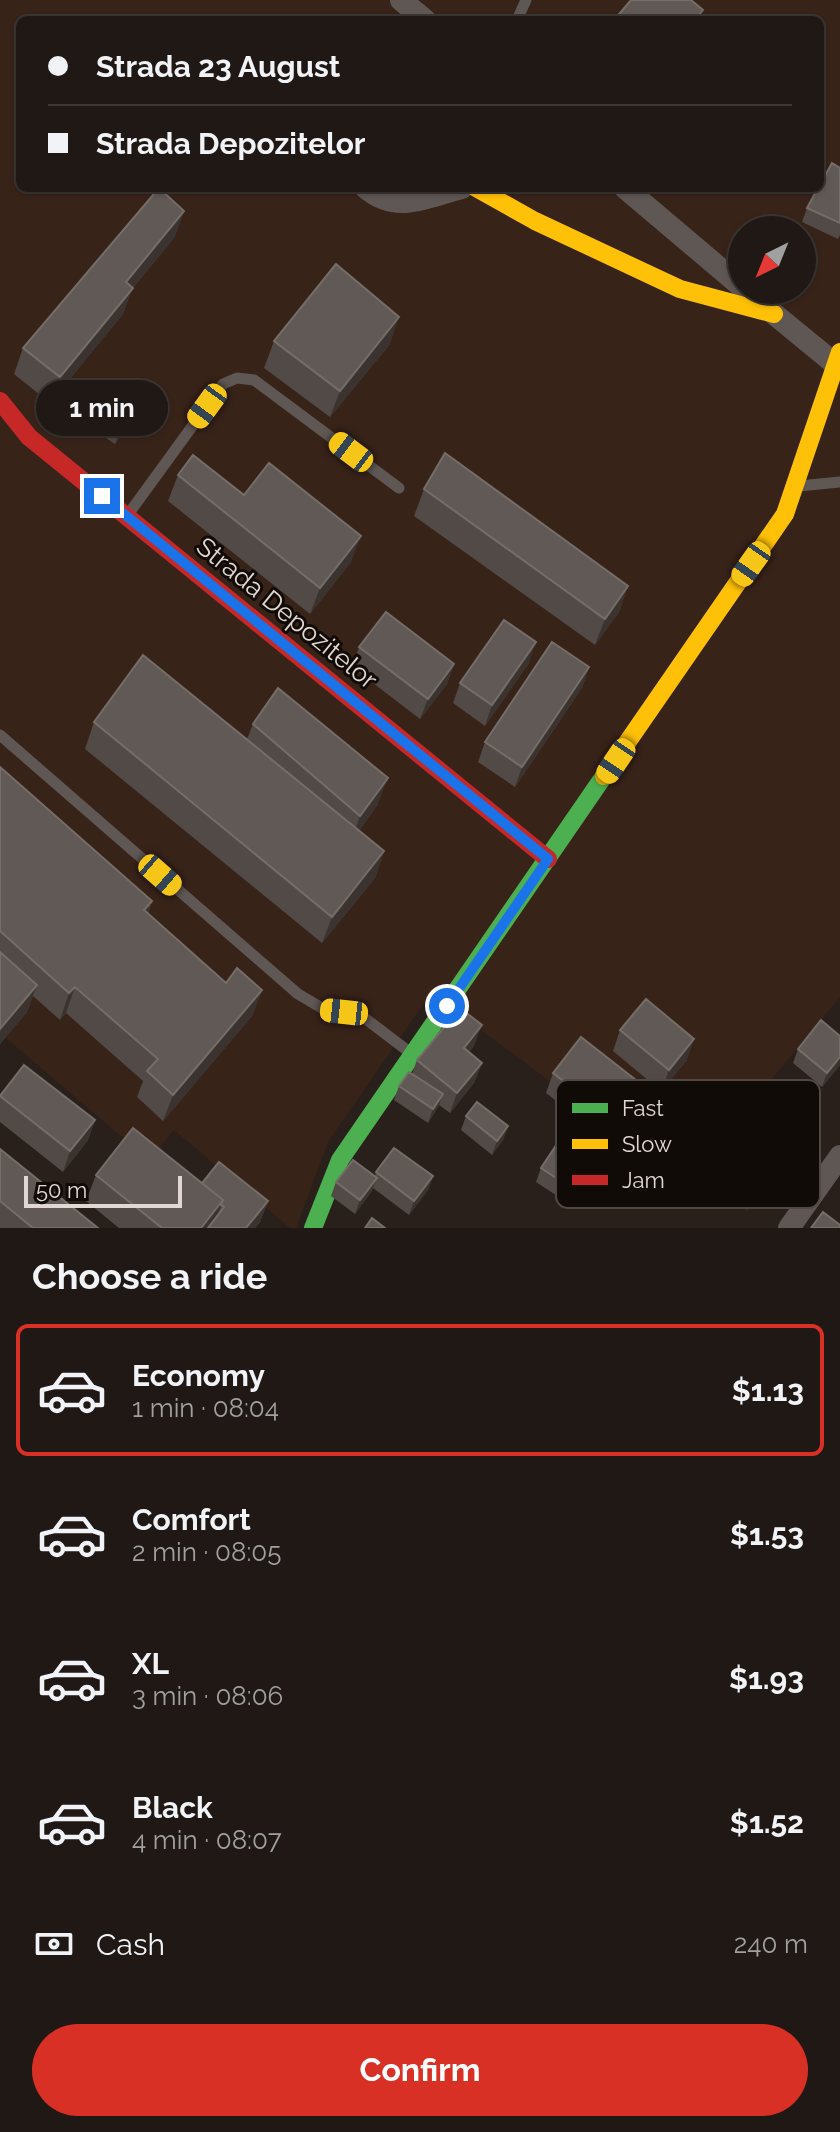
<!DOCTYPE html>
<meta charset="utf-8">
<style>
body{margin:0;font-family:Raleway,sans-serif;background:#2c2522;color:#f1f3f6;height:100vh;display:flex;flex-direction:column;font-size:30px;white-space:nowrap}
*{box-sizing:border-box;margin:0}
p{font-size:26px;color:#a1a0a0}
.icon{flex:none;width:44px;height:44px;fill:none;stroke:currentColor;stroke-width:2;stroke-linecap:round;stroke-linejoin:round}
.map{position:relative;height:1228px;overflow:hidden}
.panel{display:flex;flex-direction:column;background:#1f1815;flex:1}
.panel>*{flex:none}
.hud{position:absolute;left:16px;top:16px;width:808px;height:176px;border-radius:12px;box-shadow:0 2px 6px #0004,0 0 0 2px #3c3734;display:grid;align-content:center;height:176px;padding:0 32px;background:#1f1815}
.needle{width:52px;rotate:223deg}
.tools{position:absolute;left:728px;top:216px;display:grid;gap:16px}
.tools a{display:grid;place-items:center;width:88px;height:88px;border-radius:50%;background:#1f1815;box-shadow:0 2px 6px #0004,0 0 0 2px #3c3734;font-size:40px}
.scale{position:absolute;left:24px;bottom:20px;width:158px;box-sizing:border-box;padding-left:8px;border:4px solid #e2d7d2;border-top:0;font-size:22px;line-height:28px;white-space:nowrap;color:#e2d7d2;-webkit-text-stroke:6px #110b08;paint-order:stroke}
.end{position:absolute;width:36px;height:36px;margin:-18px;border:10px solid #1a73e8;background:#fff;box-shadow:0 0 0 4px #fff}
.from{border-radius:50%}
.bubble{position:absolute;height:56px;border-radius:28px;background:#1f1815;box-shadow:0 2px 6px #0004,0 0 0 2px #3c3734;font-size:26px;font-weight:700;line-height:56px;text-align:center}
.car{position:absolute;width:24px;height:48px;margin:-24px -12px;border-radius:10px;box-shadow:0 0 6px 2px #0007;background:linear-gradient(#f5c518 24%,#345 0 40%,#f5c518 0 76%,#345 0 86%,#f5c518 0)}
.hud b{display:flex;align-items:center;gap:28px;height:76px;font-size:30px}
.hud b+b{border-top:2px solid #3c3734}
.hud i{width:20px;height:20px;background:#f1f3f6}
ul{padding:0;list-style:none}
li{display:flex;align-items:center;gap:24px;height:132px;margin:0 16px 12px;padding:0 16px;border:4px solid transparent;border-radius:12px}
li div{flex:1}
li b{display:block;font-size:30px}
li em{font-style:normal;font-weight:700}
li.current{border-color:#d93025}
li>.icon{width:72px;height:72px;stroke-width:1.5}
h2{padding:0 32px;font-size:36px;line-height:96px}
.pay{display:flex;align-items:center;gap:20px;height:88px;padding:0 32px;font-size:30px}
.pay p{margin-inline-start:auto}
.button{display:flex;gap:16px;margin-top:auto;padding:16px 32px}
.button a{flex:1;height:92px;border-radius:48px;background:#d93025;color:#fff;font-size:32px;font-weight:700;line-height:92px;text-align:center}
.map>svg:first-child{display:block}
</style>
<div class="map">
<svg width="840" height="1228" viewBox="0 0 840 1228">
<rect width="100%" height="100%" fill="#29201c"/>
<path fill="#382319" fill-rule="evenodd" d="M0 0H840V997L686 1182 431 993 328 1142 296 1228H290L174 1130 149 1160 0 1033ZM20 20H820V188H20ZM742 230H802V290H742Z"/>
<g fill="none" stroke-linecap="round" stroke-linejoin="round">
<path stroke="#5f5754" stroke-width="11" d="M517 20 526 0
M799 486 840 482
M127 516 223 384 237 378 254 380 399 488
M0 735 298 994 327 1011 366 1019 412 1054"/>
<path stroke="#5f5754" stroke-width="22" d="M401 0 425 20
M366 188C398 215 427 196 462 188
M625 188 742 287
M762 304 835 364
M789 1228 840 1156"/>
<path stroke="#4caf50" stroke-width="18" d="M313 1228 340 1160 604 776"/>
<path stroke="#ffc107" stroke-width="18" d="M476 188 535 221 680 289 774 314
M604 776 785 514 840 352"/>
<path stroke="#c62828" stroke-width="18" d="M0 401 29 437 548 859"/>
</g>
<path fill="#514a46" d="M840 168V235L838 239 802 222 807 208Z
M184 211 174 238 132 289 123 314 50 403 14 374 23 348Z
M274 341 390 344 330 417 264 368Z
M108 393 103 407 81 436 65 423 70 409Z
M136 408 131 422 115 444 94 430 99 416Z
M178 475 351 562 310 614 168 501Z
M424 489 628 586 619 612 595 645 414 516Z
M359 647 454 664 447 684 420 719 352 667Z
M529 663 485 726 453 703 460 683Z
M589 667 582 688 515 787 478 762 485 742Z
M94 722 247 739 253 724 378 804 359 831 384 851 375 878 322 943 85 749Z
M0 767 152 901 148 914 226 983 262 990 252 1016 163 1121 137 1097 143 1081 66 1013 60 1020 33 996 27 1012 0 1044Z
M620 1030 687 1060 661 1091 613 1051Z
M840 1036V1065L822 1087 793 1063 798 1049Z
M474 1046 469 1052 482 1063 474 1083 450 1113 439 1105 428 1123 394 1100 399 1086 412 1074 417 1060Z
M553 1073 639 1108 612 1144 546 1093Z
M0 1096 95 1120 88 1140 63 1172 0 1122Z
M466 1116 508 1126 503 1140 492 1155 461 1130Z
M773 1143 767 1151 770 1179 747 1210 701 1176 708 1155Z
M0 1149 98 1228H0Z
M541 1168 612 1177 607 1191 598 1205 582 1195 574 1207 536 1182Z
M376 1172 433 1176 428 1190 409 1215 373 1188 371 1192 355 1214 331 1196 336 1182 375 1176Z
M96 1175 202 1183 268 1201 260 1222 255 1228H119L86 1201Z"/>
<path fill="#3a332f" d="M184 211 174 238 132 289 123 314 50 403 60 377 126 282Z
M399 317 390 344 330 417 340 391Z
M108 393 103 407 81 436 86 422Z
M136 408 131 422 115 444 120 430Z
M361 536 351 562 310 614 320 588Z
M628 586 619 612 595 645 605 619Z
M536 642 529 663 485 726 492 705Z
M454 664 447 684 420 719 428 699Z
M589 667 582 688 515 787 522 767Z
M388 778 378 804 351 842 360 816Z
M384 851 375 878 322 943 332 917Z
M152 901 143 928 144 910Z
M37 985 27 1012 0 1044V1029Z
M75 987 66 1013 60 1020 69 993Z
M262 990 252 1016 163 1121 173 1095Z
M482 1025 474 1046 456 1069 464 1048Z
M694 1039 687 1060 661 1091 669 1070Z
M840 1057V1065L822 1087 827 1073Z
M482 1063 474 1083 450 1113 457 1093Z
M646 1088 639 1108 612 1144 619 1124Z
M443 1094 438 1108 428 1123 433 1109Z
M95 1120 88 1140 63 1172 70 1151Z
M508 1126 503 1140 492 1155 497 1141Z
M778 1129 773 1143 757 1164 762 1151Z
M778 1159 770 1179 747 1210 755 1190Z
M433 1176 428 1190 409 1215 414 1201Z
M612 1177 607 1191 598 1205 603 1191Z
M377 1178 371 1192 355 1214 360 1200Z
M587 1181 582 1195 574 1207 579 1193Z
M223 1200 214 1226 212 1228H201Z
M268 1201 260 1222 255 1228H246Z"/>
<path fill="#615955" stroke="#756d68" stroke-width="2" d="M631 0H691L703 10 695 20H614Z
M832 163 840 168V223L807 208 818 188H820V185Z
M159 188 184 211 126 282 133 288 60 377 23 348Z
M336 264 399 317 340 391 274 341Z
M92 381 108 393 86 422 70 409Z
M115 393 136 408 120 430 99 416Z
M445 453 628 586 605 619 424 489Z
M193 455 244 495 269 463 361 536 320 588 178 475Z
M386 612 454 664 428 699 359 647Z
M504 620 536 642 492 705 460 683Z
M552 642 589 667 522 767 485 742Z
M143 655 384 851 332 917 94 722Z
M278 688 388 778 360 816 253 724Z
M0 767 152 901 144 910 226 983 237 968 262 990 173 1095 147 1071 158 1059 75 987 69 993 0 931Z
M0 952 37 985 0 1029Z
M646 999 694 1039 669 1070 620 1030Z
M460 1008 482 1025 464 1048 482 1063 457 1093 417 1060Z
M821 1020 840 1036V1057L827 1073 798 1049Z
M581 1037 646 1088 619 1124 553 1073Z
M24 1065 95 1120 70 1151 0 1096Z
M409 1072 443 1094 433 1109 399 1086Z
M477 1102 508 1126 497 1141 466 1116Z
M133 1128 223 1200 201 1228H162L96 1175Z
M559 1141 612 1177 603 1191 587 1181 579 1193 541 1168Z
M394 1148 433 1176 414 1201 376 1172Z
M0 1149 98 1228H33L0 1201Z
M353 1160 377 1178 360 1200 336 1182Z
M219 1162 268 1201 246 1228H208L224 1207 221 1205 223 1200 202 1183Z
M823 1212 840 1225V1228H811Z
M372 1218 385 1228H365Z"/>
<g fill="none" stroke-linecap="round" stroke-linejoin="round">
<path stroke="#1a73e8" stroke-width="10" d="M102 496 548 859 447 1006"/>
</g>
<g text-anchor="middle" stroke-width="6" stroke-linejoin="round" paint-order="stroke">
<g font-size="26" fill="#e2d7d2" stroke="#110b08">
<text transform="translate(287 613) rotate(39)" y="9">Strada Depozitelor</text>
</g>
</g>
<rect x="556" y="1080" width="264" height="128" rx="12" fill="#110b08" stroke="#504845" stroke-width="2"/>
<rect x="572" y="1103" width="36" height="10" fill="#4caf50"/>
<rect x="572" y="1139" width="36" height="10" fill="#ffc107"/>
<rect x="572" y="1175" width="36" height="10" fill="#c62828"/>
<g font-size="22" fill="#e2d7d2">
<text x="622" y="1116">Fast</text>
<text x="622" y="1152">Slow</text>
<text x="622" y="1188">Jam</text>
</g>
</svg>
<div class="tools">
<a><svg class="needle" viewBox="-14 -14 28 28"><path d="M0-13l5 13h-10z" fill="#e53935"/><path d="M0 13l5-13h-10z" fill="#a1a0a0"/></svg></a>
</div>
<div class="scale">50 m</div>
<i class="end from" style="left:447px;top:1006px"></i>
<i class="end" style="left:102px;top:496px"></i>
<div class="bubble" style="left:36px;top:380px;width:132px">1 min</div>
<i class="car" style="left:207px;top:406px;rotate:216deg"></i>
<i class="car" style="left:351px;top:452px;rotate:307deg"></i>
<i class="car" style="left:751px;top:564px;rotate:215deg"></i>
<i class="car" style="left:616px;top:761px;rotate:214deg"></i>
<i class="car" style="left:160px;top:875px;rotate:131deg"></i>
<i class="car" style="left:344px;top:1012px;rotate:276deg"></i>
<div class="hud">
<b><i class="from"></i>Strada 23 August</b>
<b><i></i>Strada Depozitelor</b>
</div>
</div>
<section class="panel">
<h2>Choose a ride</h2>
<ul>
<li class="current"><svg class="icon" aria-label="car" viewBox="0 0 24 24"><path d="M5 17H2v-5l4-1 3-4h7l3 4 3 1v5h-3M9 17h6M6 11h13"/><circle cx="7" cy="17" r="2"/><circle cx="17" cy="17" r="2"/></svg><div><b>Economy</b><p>1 min · 08:04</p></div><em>$1.13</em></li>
<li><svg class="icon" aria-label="car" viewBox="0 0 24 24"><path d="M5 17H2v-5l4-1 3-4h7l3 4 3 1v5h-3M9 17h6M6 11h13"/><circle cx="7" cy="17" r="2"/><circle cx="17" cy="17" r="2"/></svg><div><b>Comfort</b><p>2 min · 08:05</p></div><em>$1.53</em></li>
<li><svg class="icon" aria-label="car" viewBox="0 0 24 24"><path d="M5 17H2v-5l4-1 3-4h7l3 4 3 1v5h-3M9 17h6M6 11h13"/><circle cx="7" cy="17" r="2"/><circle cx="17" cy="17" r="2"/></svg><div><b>XL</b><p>3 min · 08:06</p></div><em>$1.93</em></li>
<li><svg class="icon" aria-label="car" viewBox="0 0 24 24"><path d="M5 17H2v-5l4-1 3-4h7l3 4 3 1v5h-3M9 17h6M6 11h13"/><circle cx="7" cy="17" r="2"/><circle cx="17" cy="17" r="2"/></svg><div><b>Black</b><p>4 min · 08:07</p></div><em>$1.52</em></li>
</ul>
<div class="pay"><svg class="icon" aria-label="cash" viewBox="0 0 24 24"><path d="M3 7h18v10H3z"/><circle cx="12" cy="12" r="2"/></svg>Cash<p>240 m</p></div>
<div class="button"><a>Confirm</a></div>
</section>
